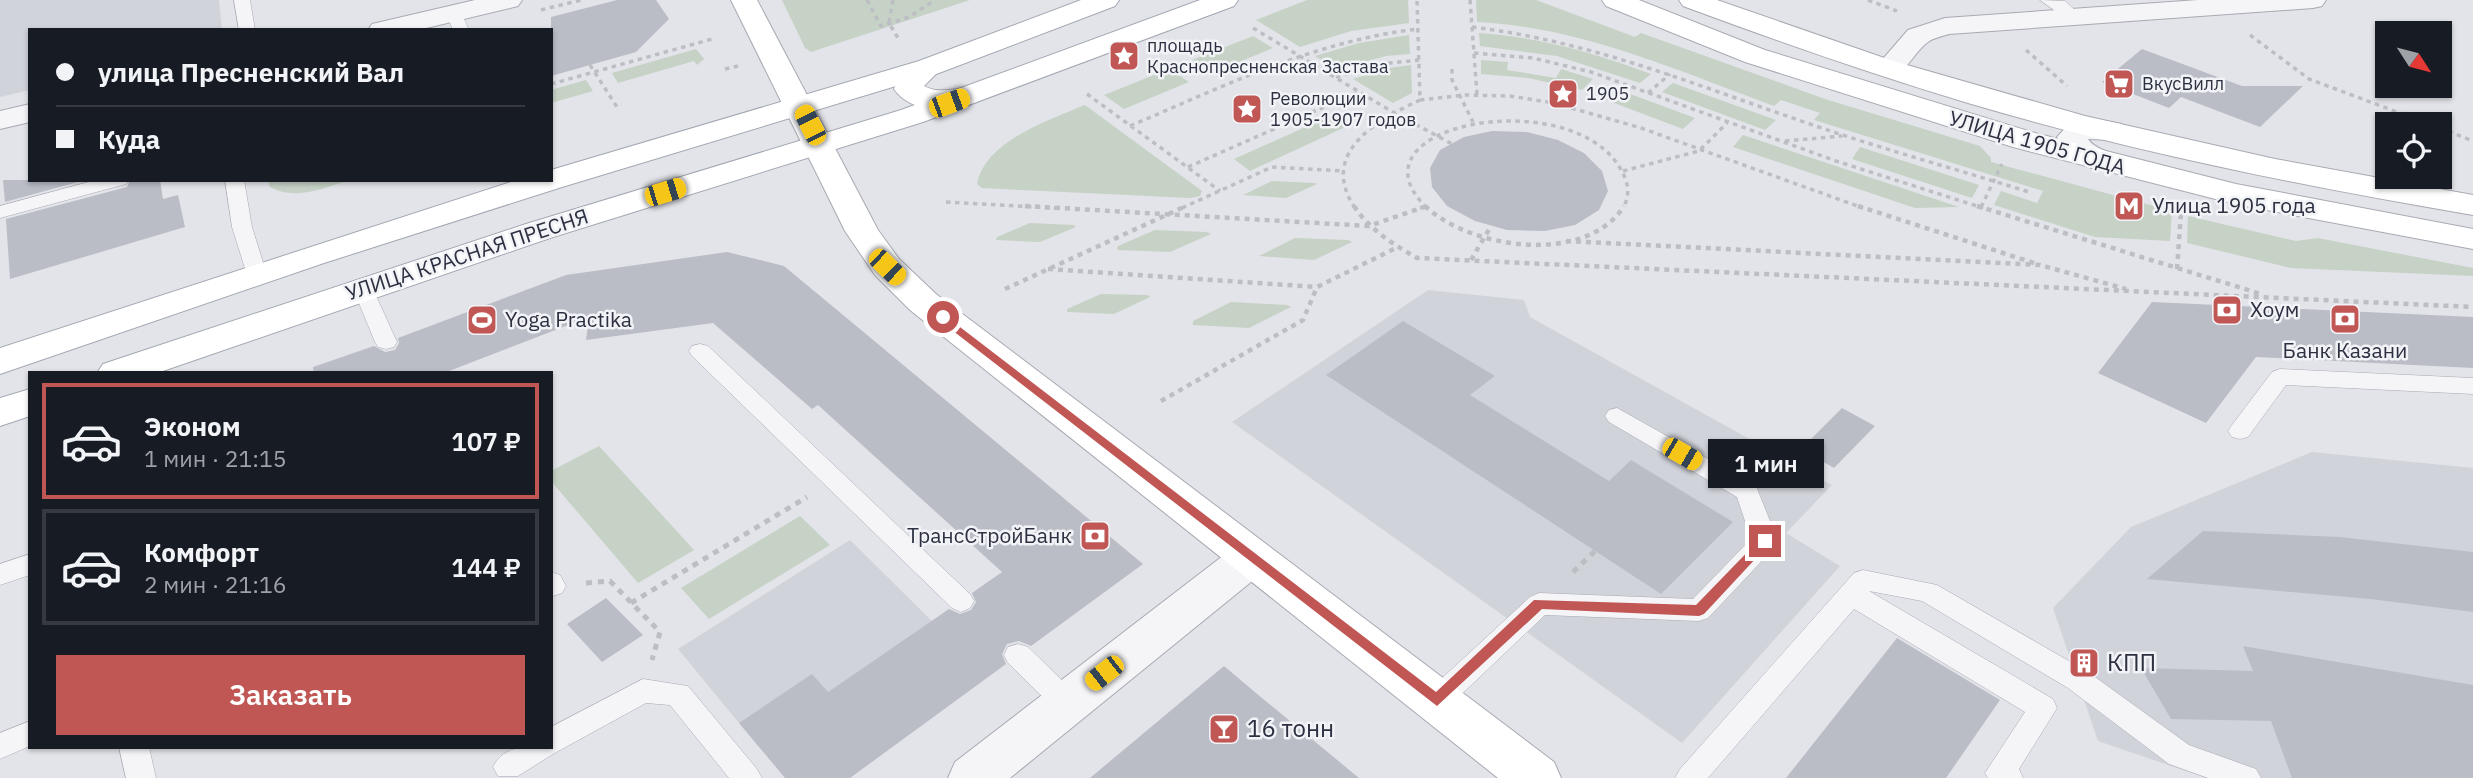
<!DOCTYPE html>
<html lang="ru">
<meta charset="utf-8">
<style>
body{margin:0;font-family:"IBM Plex Sans",sans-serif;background:#242831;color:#f1f3f6;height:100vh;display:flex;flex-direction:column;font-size:26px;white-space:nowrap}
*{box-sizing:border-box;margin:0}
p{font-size:23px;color:#9ea1a6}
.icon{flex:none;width:38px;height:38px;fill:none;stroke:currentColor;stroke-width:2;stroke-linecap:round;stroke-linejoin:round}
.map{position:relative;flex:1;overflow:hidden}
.details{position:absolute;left:28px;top:371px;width:525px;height:378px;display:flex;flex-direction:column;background:#171b24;border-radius:0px;box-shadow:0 2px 5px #0004}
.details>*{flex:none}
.guide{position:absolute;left:28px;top:28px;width:525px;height:154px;border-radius:0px;box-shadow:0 2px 5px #0004;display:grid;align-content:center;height:154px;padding:0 28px;background:#171b24}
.needle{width:46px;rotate:126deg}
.fabs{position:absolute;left:2375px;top:21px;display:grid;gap:14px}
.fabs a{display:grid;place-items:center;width:77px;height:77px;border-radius:0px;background:#171b24;box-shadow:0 2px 5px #0004;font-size:35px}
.end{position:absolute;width:32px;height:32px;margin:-16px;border:9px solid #c15755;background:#fff;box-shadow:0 0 0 4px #fff}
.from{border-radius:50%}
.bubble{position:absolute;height:49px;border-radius:0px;background:#171b24;box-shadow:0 2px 5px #0004;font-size:23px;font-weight:600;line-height:49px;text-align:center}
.car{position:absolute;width:21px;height:42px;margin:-21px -10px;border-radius:9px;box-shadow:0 0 5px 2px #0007;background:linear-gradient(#f5c518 24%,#345 0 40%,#f5c518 0 76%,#345 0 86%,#f5c518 0)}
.guide b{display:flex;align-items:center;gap:24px;height:66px;font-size:26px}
.guide b+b{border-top:2px solid #363941}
.guide i{width:18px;height:18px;background:#f1f3f6}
ul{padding:12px 0 0;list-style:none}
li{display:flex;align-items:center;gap:21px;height:116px;margin:0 14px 10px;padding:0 14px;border:4px solid #363941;border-radius:0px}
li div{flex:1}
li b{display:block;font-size:26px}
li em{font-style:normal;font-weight:600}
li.selected{border-color:#c15755}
li>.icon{width:63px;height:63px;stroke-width:1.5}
.button{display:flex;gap:14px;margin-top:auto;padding:14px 28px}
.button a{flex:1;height:80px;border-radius:0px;background:#c15755;color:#fff;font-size:28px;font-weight:600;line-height:80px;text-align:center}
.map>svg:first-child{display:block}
</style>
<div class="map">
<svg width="2473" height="778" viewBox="0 0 2473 778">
<rect width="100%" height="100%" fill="#e3e4e9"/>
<path fill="#d1d3db" d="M0 0H219L222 30H30V90L0 97Z
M1428 290 1524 300 1530 317 1832 485 1786 533 1840 566 1682 743 1232 422Z
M2312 452 2473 468V778H2206L2098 741 2053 608 2131 527Z
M850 540 932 621 828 692 739 723 678 649Z"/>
<path fill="#c6d2c5" d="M782 0H970L811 52 805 48Z
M1307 0H1408L1409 23 1351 31 1300 47 1256 20Z
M1476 0H1536L1635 37 1641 33 1828 100 1980 146 1991 158V162L2172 211 2170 241 2095 237 1994 205 2001 191 2037 203 2043 191 1814 120 1820 113 1781 100 1774 106C1678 71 1581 27 1477 22Z
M1479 33C1540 37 1595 53 1651 74L1640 83 1557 56 1480 46Z
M1409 35 1410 54 1386 56 1336 69 1315 56 1359 43Z
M1253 36 1273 48 1212 73 1192 60Z
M696 49 704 59 697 65 694 61 618 83 612 73Z
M1481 60 1508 62 1507 70 1556 78 1561 69 1593 79 1582 90 1528 78 1481 74Z
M1411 65 1412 93 1393 103 1353 79 1389 68Z
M1169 69 1189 82 1124 109 1104 95Z
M586 80 593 91 551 103V90Z
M1673 83 1776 120 1765 130 1662 92Z
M1614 88 1695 118 1683 129 1601 98Z
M1085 105 1202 191 1200 196 1190 198 982 188 977 184C985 141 1049 120 1085 105Z
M1337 113 1354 123 1250 171 1234 159Z
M1743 135 1959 207 1915 208 1733 147Z
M1860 147 1979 185 1972 198 1852 159Z
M268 180H350C324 188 295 201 270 187Z
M1272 181 1315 183 1317 184 1286 198 1243 195Z
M2188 216 2296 241 2318 238 2473 268V276L2291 268 2187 243Z
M1030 223 1073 225 1076 227 1040 242 996 240 997 237Z
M1155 230 1207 232 1211 234 1170 252 1117 250 1118 246Z
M1295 238 1348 240 1352 242 1314 260 1259 256Z
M1101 294 1148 295 1150 297 1114 314 1067 312V309Z
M1231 302 1287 305 1291 307 1249 328 1193 325V321Z
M599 446 694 550 638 583 551 481V471Z
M800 516 830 545 709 619 681 588Z"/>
<path fill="#babdc6" d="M617 0H656L669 19 636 52 551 76V17Z
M2142 49 2242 86H2303L2260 127 2181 97 2169 108 2102 82Z
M1492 131 1527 132 1558 140 1584 153 1602 171 1608 191 1599 210 1575 225 1545 231 1507 230 1475 221 1447 206 1432 187 1430 168 1440 150 1464 137Z
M3 180H85L5 202Z
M130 180H160L163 199 178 195 185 227 10 279 6 219 127 187Z
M727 252 784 266 1143 564 1031 646 1019 641 1007 644 1002 654 1006 664 850 778H785L739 723 812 674 828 692 949 609 960 614 971 610 976 602 972 593 1002 572 818 405 812 409 713 323 586 340 589 317 444 373H314L313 367 374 346 385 352 395 350 399 343 398 338 566 275Z
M2152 302 2473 317V368L2256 357 2206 423 2098 373Z
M1403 321 1495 376 1470 395 1609 481 1631 460 1733 522 1661 594 1326 375Z
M1842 408 1875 426 1834 468 1801 449Z
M2203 531 2340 537 2473 552V612L2370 599 2147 579Z
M606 598 643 635 602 662 567 624Z
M1897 638 2000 700 1946 778H1786Z
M2243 646 2473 685V778H2292L2271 721 2171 719 2141 668 2253 671Z
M1224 666 1256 693 1359 778H1090Z"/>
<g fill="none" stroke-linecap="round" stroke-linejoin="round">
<g stroke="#a8aab3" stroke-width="1">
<path id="service" d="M234 0H250L255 30H239Z
M2040 0 2065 1 2082 17 2080 20H2068Z
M454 8 460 10 469 30H453L446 13Z
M96 180H128L126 184 0 218V206Z
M225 180H244L252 227 267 275 264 280H250L247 275 232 227Z
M363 282 370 284 373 289 397 342 394 347 386 349 378 347 375 342 353 289 356 284Z
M700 344 708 346 970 594 974 601 970 608 961 612 952 608 692 356 689 351 692 346Z
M2280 369 2473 378V394L2286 385 2248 437 2240 439 2232 437 2228 431 2232 425 2272 372Z
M1617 408 1756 486 1778 541 1774 548 1708 618 1699 621 1545 615 1447 708 1437 712 1427 708 1423 700 1427 692 1530 597 1539 593 1693 599 1751 539 1737 497 1609 422 1605 416 1609 410Z
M30 554V575L0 585V564Z
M1863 570 1937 585 2088 672 2189 745 2256 769 2261 778H2208L2169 764 2068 688 1922 601 1869 591 2053 699 2057 708 2019 769 2023 778H1988L1985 773 2025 712 1854 609 1708 778H1675L1680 769 1854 573Z
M551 572 560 575 566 586 562 593 553 596Z
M1018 644 1028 647 1076 694 1080 702 1076 710 1066 714 1056 710 1008 663 1004 655 1008 647Z
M643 679 688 686 757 769 762 778H729L670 705 646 703 553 754 518 776H498L493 767C504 744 529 747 551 747V727Z
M30 721V746L0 759V733Z
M119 747H149L156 778H126Z"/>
</g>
<g stroke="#a8aab3" stroke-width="2">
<path id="minor" d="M2095 119 2122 124 2126 131 2122 138 2111 140 2088 139C2095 150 2111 150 2119 161L2114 168C2088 174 2068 159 2057 137L2069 124Z
M1252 540 1267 545 1274 557 1267 569 1010 778H948L955 762 1237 545Z"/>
</g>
<g stroke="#a8aab3" stroke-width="2">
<path id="tertiary" d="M475 0H522L518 6 418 30H368L372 24Z
M2198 0H2326L2322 6 2313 8 1949 34C1943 36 1933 38 1928 42 1909 56 1906 81 1879 74L1875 68 1908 30 1945 18Z
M30 104V122L0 129V111Z"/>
</g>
<g stroke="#a8aab3" stroke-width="2">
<path id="secondary" d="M731 0H757L878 230 899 259 936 294 1554 762 1561 778H1498L910 310 875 275 845 231Z
M1602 0H1639L1765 50 2035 133 2236 184 2473 229V249L2235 204 2013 147 1745 62 1606 6Z
M1679 0H1717L1893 61 2085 116 2275 159 2473 195V215C2303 186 2133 152 1968 103 1871 74 1777 41 1683 6Z
M929 58 939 61 943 67 924 86C942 96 959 85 977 90L982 96 977 102C950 109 913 116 894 89 899 73 913 62 929 58Z"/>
</g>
<g stroke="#a3a7b4" stroke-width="2">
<path id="primary" d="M1081 0H1119L1115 6 939 73 562 187 324 263 0 374V348L517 180H551V170L919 61Z
M1200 0H1238L1234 6 923 122 550 238 157 373H97L103 364 526 224 901 110Z
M30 389V416L0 426V398Z"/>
</g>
<path stroke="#bdbec4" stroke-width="3.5" stroke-dasharray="4.5 4.5" stroke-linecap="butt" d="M867 0 881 26 909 17 935 0
M893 0 889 23 898 38
M1470 0 1477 94
M1868 0 1897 11
M541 10 581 0
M1472 27C1594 42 1695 85 1810 124 1882 149 1956 169 2029 192
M1253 28 1391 111 1452 144
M2250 35 2309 79 2429 124
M2026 50 2067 86
M1474 53 1533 58 1591 72 1836 161 1983 208
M590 65 617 107
M725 69 738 66
M1452 69V80L1473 122
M1336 77 1381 64 1419 60
M551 84 712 39
M1648 93 1670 74
M1087 94 1220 191
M1420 100 1465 95 1510 96 1554 103 1641 128 1863 208
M1130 126C1224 86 1315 41 1418 29
M2440 128 2473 141
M1785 141 1842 136
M1188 167 1358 92
M1623 171 1699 151 1727 123
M946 202 1056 208
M1981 207 2002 164
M1182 208 1272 167 1343 171
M1355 208C1318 153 1377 120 1420 100L1417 0
M1420 208 1424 207
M1427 208C1341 125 1569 82 1620 168 1628 181 1631 194 1623 208"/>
<path stroke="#bdbec4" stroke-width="4.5" stroke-dasharray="5 5" stroke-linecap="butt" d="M1025 206 1369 226 1424 207
M1354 206C1370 230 1393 244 1417 258L2473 307
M1425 206C1470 249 1586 266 1624 206
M1858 206 2040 265
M1977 206 2261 294
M1566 241 2040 265 2126 289
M1471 260 1491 226
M1048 269 1317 287
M2177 269 2181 212
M1005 289 1186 206
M1161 401 1303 320 1317 287 1396 248"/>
<path stroke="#bdbec4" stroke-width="5" stroke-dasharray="6 6" stroke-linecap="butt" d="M1573 572 1595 551
M586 583 610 581 660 632 652 660
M631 603 807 497"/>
<use href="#service" fill="#f5f5f8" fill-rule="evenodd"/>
<use href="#minor" fill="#f5f5f8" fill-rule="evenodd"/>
<use href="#tertiary" fill="#f5f5f8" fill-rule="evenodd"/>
<use href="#secondary" fill="#fff" fill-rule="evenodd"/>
<use href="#primary" fill="#fff" fill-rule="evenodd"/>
</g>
<path fill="#c15755" d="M943 314 1436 692 1534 600 1696 605 1761 538H1770L1772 541 1704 614 1699 616 1542 609 1437 706 939 320V315Z"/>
<defs>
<g id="sight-square" transform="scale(1.575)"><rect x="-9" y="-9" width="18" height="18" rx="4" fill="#c15755" stroke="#f2f3f7"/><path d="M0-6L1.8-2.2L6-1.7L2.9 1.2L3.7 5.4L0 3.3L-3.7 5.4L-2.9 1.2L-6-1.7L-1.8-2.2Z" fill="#fff"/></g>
<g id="supermarket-square" transform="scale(1.575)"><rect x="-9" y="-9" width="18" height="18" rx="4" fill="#c15755" stroke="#f2f3f7"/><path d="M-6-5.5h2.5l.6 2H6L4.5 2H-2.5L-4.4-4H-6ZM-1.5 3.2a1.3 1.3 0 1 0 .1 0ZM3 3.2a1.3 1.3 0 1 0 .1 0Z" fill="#fff"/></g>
<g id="metro-square" transform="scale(1.575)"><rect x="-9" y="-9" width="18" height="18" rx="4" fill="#c15755" stroke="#f2f3f7"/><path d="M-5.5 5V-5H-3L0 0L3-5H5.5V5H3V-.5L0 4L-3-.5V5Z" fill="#fff"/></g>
<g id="bank-square" transform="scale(1.575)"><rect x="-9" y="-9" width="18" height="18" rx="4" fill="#c15755" stroke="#f2f3f7"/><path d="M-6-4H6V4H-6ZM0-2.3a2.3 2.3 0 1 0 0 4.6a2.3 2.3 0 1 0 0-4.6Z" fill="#fff"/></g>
<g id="stadium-square" transform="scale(1.575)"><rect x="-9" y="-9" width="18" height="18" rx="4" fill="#c15755" stroke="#f2f3f7"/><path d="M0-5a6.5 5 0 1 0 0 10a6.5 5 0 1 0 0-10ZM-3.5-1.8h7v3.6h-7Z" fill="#fff"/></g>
<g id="building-square" transform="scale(1.575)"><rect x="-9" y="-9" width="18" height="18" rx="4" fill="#c15755" stroke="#f2f3f7"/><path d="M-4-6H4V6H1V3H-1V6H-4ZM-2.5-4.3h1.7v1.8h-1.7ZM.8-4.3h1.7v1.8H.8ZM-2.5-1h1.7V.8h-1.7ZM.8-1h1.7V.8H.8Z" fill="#fff"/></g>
<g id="bar-square" transform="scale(1.575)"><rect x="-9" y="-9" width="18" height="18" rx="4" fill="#c15755" stroke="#f2f3f7"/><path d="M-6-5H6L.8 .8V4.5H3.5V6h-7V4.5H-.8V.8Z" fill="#fff"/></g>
</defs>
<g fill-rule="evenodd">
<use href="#sight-square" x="1124" y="56"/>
<use href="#supermarket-square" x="2119" y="84"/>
<use href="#sight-square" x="1563" y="94"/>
<use href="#sight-square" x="1247" y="109"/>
<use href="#metro-square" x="2129" y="206"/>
<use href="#bank-square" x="2227" y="310"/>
<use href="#bank-square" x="2345" y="319"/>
<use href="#stadium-square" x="482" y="320"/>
<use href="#bank-square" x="1095" y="536"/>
<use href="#building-square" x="2084" y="663"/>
<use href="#bar-square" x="1224" y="729"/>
</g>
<g text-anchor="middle" stroke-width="5" stroke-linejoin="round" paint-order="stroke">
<g font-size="18" fill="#2c3040" stroke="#f2f3f7" text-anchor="start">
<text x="1147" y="52">площадь<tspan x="1147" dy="21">Краснопресненская Застава</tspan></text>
<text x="2142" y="90">ВкусВилл</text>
<text x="1586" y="100">1905</text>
<text x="1270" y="105">Революции<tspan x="1270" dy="21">1905-1907 годов</tspan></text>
</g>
<g font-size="21" fill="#2c3040" stroke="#f2f3f7">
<text transform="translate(2037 143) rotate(16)" y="7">УЛИЦА 1905 ГОДА</text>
<text transform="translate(467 255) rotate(-18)" y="7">УЛИЦА КРАСНАЯ ПРЕСНЯ</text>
</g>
<g font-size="21" fill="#2c3040" stroke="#f2f3f7" text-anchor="start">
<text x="2152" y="213">Улица 1905 года</text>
<text x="2250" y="317">Хоум</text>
<text x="505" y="327">Yoga Practika</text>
<text x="2345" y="358" text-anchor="middle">Банк Казани</text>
<text x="1072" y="543" text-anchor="end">ТрансСтройБанк</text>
</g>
<g font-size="24" fill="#2c3040" stroke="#f2f3f7" text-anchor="start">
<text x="2107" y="671">КПП</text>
<text x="1247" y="737">16 тонн</text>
</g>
</g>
</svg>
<div class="fabs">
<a><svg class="needle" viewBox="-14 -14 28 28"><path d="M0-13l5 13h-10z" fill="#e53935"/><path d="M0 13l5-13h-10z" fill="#9ea1a6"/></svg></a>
<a><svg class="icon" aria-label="locate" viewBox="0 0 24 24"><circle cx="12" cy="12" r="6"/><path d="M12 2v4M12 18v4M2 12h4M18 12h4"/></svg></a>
</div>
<i class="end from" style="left:943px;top:317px"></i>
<i class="end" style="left:1765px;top:541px"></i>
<div class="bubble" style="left:1708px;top:439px;width:116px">1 мин</div>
<i class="car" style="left:949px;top:103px;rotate:70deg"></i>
<i class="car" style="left:810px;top:125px;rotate:333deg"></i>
<i class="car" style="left:665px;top:192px;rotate:73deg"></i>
<i class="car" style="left:887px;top:267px;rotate:134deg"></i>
<i class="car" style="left:1682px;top:454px;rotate:120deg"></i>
<i class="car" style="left:1104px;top:673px;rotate:232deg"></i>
<div class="guide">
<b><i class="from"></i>улица Пресненский Вал</b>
<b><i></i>Куда</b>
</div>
<section class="details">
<ul>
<li class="selected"><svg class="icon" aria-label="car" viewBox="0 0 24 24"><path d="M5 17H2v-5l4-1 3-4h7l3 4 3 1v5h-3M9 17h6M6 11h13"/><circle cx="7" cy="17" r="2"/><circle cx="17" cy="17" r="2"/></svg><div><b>Эконом</b><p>1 мин · 21:15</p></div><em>107 ₽</em></li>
<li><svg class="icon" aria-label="car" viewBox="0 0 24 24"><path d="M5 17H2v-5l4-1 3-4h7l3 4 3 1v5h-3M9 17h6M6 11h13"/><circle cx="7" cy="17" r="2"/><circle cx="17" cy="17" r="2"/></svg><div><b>Комфорт</b><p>2 мин · 21:16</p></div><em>144 ₽</em></li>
</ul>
<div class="button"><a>Заказать</a></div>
</section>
</div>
